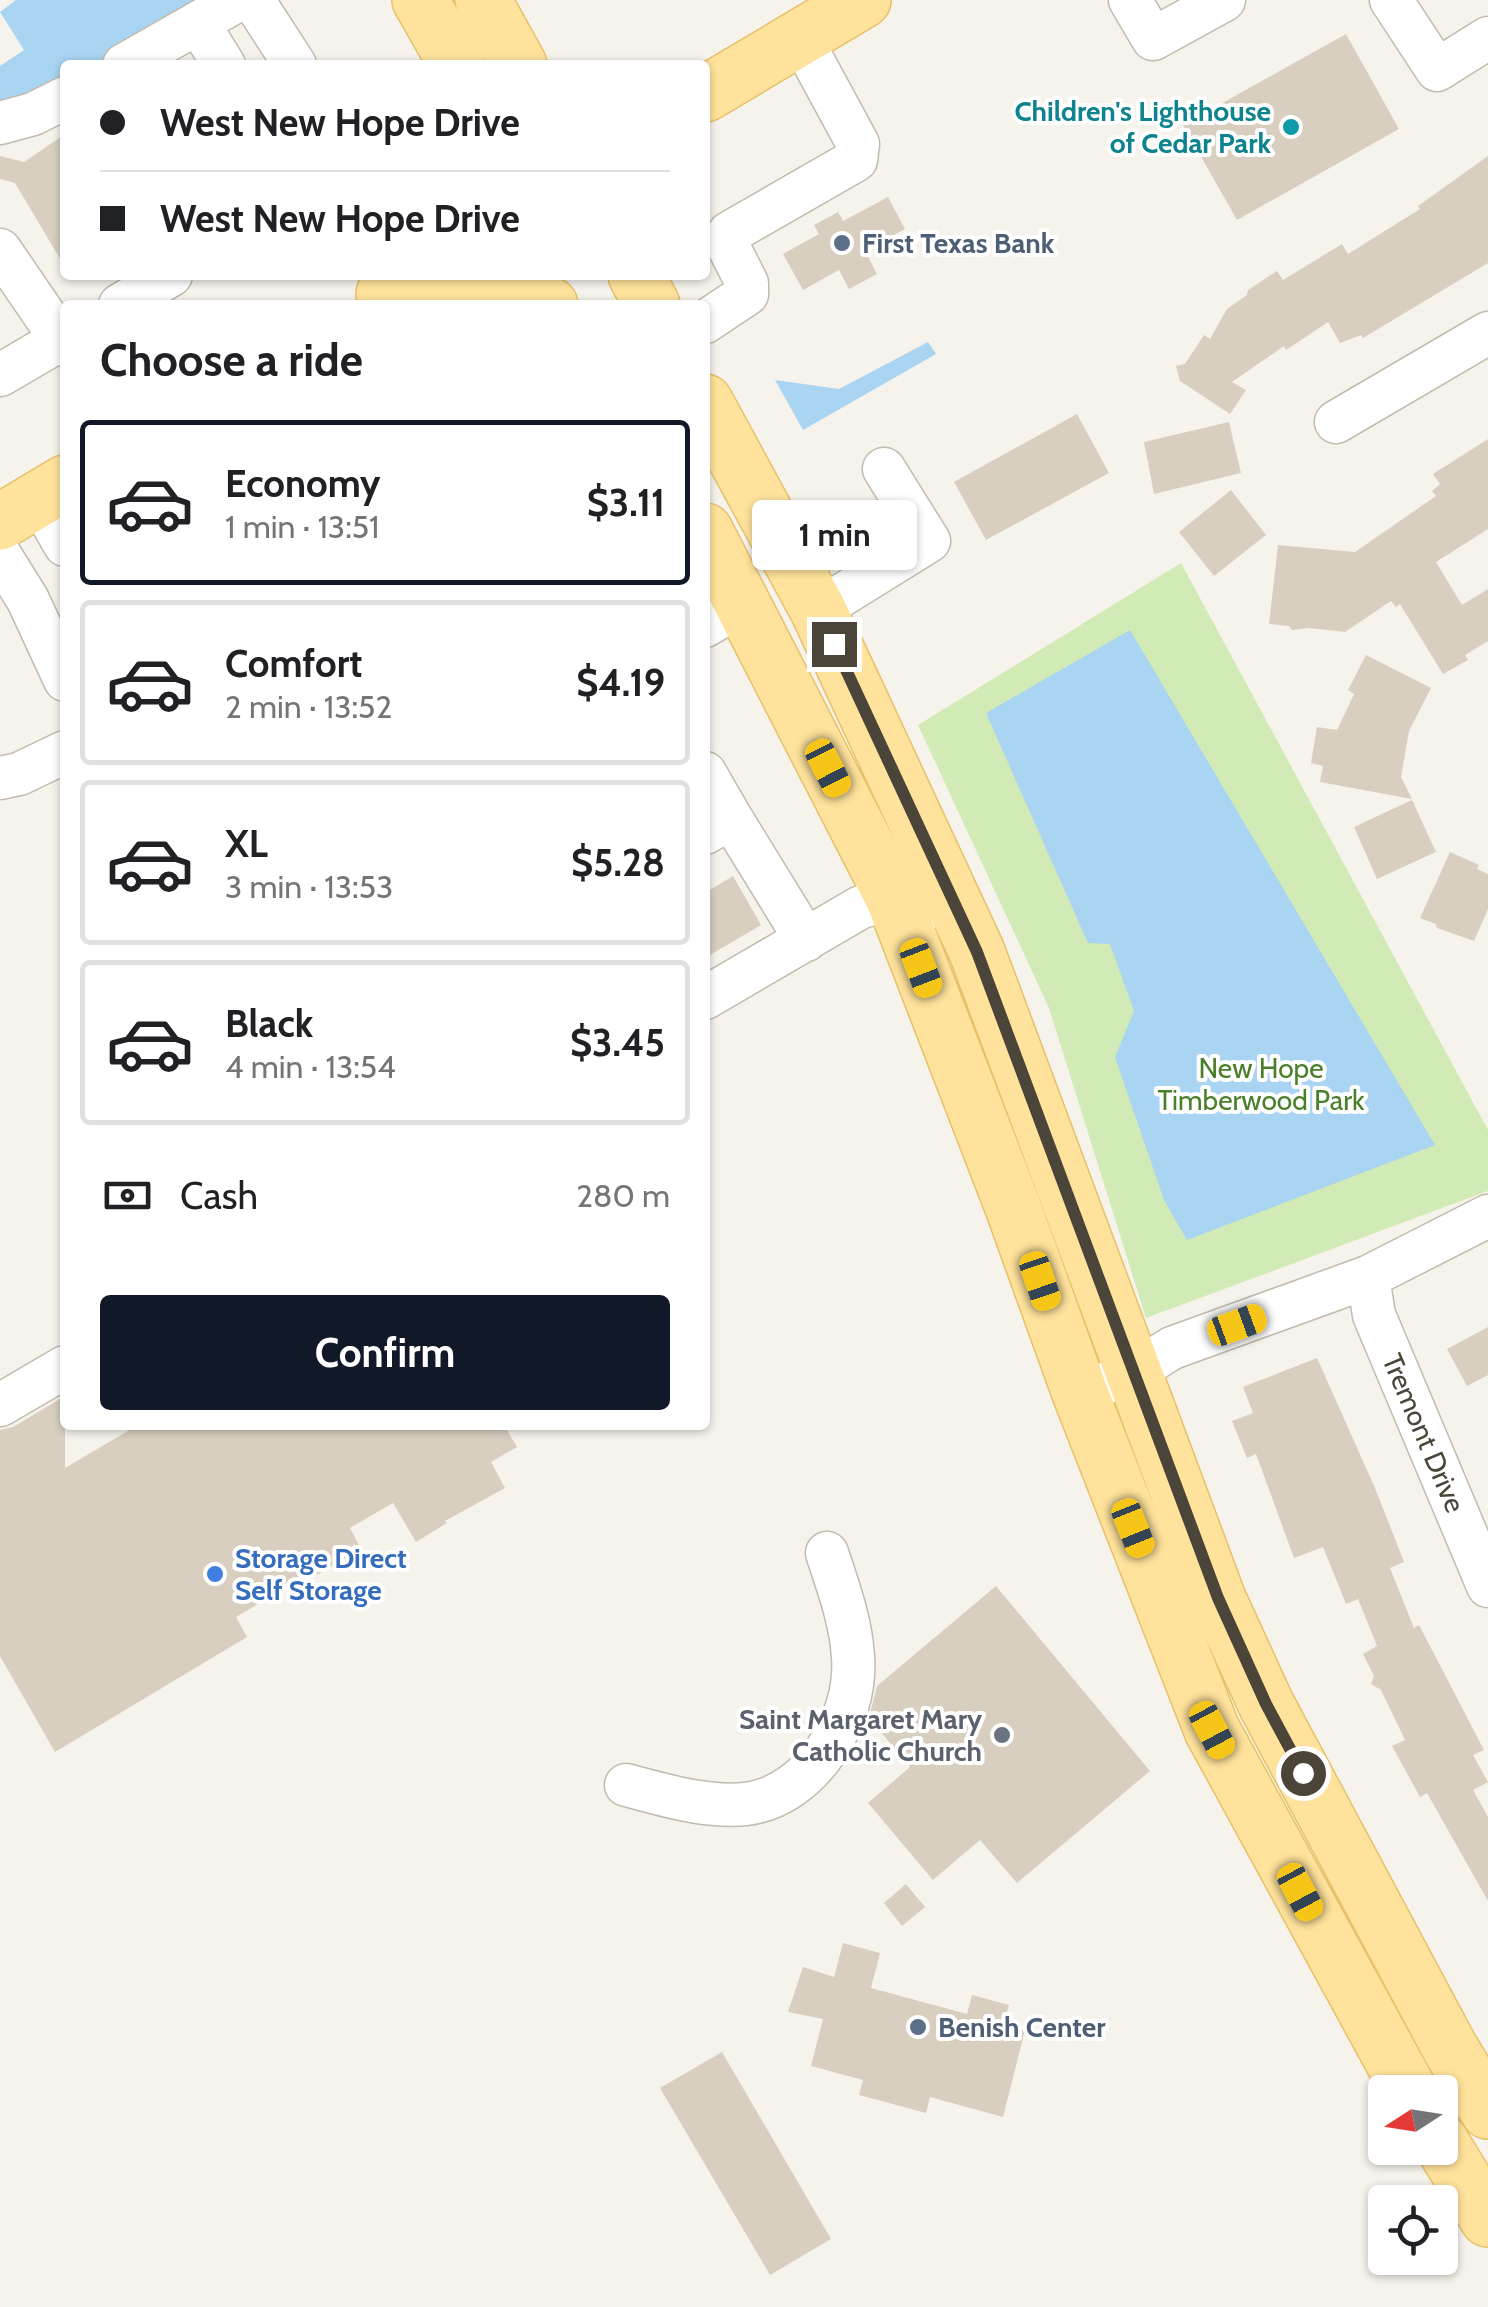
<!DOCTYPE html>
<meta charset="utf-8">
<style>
body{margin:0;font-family:Cabin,sans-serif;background:#f2f2f2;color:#202124;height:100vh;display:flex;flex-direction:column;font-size:38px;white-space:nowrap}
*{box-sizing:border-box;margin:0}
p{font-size:32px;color:#757577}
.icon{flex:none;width:55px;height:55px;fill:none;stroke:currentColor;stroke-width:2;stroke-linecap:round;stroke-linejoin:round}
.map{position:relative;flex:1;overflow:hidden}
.sheet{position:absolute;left:60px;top:300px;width:650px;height:1130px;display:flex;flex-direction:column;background:#fff;border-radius:10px;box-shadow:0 2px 8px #0004}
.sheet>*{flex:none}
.hud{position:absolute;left:60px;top:60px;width:650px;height:220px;border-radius:10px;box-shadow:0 2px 8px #0004;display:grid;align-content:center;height:220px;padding:0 40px;background:#fff}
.needle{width:65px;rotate:258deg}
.tools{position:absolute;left:1368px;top:2075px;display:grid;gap:20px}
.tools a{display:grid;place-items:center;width:90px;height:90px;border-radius:10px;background:#fff;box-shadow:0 2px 8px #0004;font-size:50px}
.end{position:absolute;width:45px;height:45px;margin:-22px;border:12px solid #4b4439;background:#fff;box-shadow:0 0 0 5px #fff}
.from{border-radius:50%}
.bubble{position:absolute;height:70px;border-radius:10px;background:#fff;box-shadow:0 2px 8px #0004;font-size:32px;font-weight:800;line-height:70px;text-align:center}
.car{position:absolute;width:30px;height:60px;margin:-30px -15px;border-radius:12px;box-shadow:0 0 8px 2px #0007;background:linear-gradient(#f5c518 24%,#345 0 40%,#f5c518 0 76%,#345 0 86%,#f5c518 0)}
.hud b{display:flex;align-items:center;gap:35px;height:95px;font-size:38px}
.hud b+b{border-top:2px solid #e0e0e0}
.hud i{width:25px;height:25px;background:#202124}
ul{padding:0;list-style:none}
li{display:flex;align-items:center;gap:30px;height:165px;margin:0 20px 15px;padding:0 20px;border:5px solid #e0e0e0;border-radius:10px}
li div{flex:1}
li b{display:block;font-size:38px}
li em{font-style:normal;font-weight:800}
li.selected{border-color:#111827}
li>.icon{width:90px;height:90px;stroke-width:1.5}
h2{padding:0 40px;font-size:45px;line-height:120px}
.pay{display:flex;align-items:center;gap:25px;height:110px;padding:0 40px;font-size:38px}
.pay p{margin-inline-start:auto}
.primary-button{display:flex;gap:20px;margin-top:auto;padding:20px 40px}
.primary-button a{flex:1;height:115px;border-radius:10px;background:#111827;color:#fff;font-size:40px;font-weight:800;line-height:115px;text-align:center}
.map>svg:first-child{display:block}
</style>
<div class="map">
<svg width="1488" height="2307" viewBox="0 0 1488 2307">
<rect width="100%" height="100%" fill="#f6f3ec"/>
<path fill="#d2eab5" d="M1181 563 1488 1130V1191L1146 1318 1049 1008 918 725Z"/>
<path fill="#a9d4f2" d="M16 0H205L110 65H65V96L0 112V66L24 50 0 12Z
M928 342 936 354 803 430 775 380 839 389Z
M1130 630 1435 1145 1187 1240 1164 1200 1115 1057 1134 1011 1110 944 1088 943 986 713Z"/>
<path fill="#d8cfc1" d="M1346 34 1399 129 1237 220 1183 125Z
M65 134V267L15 183 0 179V156L24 162Z
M1488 156V263L1363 338 1361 335 1340 343 1328 322 1286 350 1284 346 1232 382 1246 390 1230 414 1180 381 1176 366 1185 364 1204 335 1210 339 1227 309 1247 295 1248 290 1277 271 1283 280 1342 244 1348 254 1420 209 1418 206Z
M888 197 905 229 865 251 877 274 849 289 839 270 803 290 783 254 819 234 814 225 838 212 843 221Z
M1077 414 1109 473 986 540 954 482Z
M1229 422 1241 473 1154 494 1144 442Z
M1488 439V529L1436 562 1462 605 1488 589V641L1465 655 1468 660 1443 674 1400 604 1396 607 1391 601 1345 632 1308 628 1292 630 1289 626 1269 624 1278 545 1355 552 1436 496 1432 491 1440 484 1433 474Z
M1231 490 1266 535 1214 576 1179 532Z
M1366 655 1431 688 1409 731 1401 777 1412 799 1320 782 1323 766 1311 763 1317 727 1337 730 1354 694 1348 690Z
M1412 800 1436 852 1377 879 1354 827Z
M1450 852 1479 865 1477 869 1488 874V909L1474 941 1437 928 1436 924 1420 918Z
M733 876 761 925 705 958V893Z
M1488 1327V1375L1467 1386 1447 1349Z
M1317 1358 1375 1488 1404 1562 1390 1568 1414 1628 1419 1625 1484 1750 1473 1755 1488 1782 1473 1790 1488 1817V1901L1427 1793 1420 1797 1392 1746 1405 1740 1381 1690 1371 1684 1374 1676 1363 1654 1377 1646 1358 1599 1346 1604 1323 1547 1294 1558 1256 1454 1247 1458 1232 1421 1253 1413 1243 1387Z
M65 1396V1468L138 1425H504L517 1447 491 1462 505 1488 445 1521 447 1523 416 1542 393 1503 350 1528 361 1549 317 1575 315 1571 236 1617 247 1637 55 1752 0 1656V1430L13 1427Z
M996 1586 1150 1771 1017 1883 980 1840 933 1880 868 1803 910 1767 869 1718 877 1686Z
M906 1884 925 1907 902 1926 884 1903Z
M843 1943 880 1953 871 1988 967 2014 972 1995 1009 2005 1003 2024 1025 2030 1003 2117 930 2097 926 2113 859 2095 863 2080 811 2066 823 2019 788 2012 803 1967 834 1977Z
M722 2052 831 2239 770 2275 660 2088Z"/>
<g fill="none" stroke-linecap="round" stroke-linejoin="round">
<g stroke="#c2bbae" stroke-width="45">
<path id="minor" d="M253 0 295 65
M1130 0 1153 39 1224 0
M1391 0 1437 70 1488 38
M198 23 224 65
M124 65 238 0
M0 123 33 114 65 98
M0 250 65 345
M120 305 171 275
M705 322 747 294V283L725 240 729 233 856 160 858 144 800 37
M0 375 65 337
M1336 422 1488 333
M38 498 65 545
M0 555 28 600 65 680
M818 610 929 541 884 469
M705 626 744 603
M705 773 731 818 705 833
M0 778 19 774 65 752
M731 818 806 940
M705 998 861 907 894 899 920 913
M1368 1277 1374 1315 1488 1586
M1109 1382 1135 1371 1172 1348 1368 1277 1488 1216
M0 1405 65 1367
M626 1785C665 1795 705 1808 746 1804 811 1796 858 1719 853 1657 851 1621 838 1587 827 1553"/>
</g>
<g stroke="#e6c16a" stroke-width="58">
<path id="major" d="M420 0 457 65
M483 0 519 65
M705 94 863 0
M636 275 652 305
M384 294 429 280 517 291 550 305
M705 402 818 610 977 952 1218 1599 1266 1704 1450 2048 1488 2111
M0 522 65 483
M705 531 894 899 1013 1207 1080 1393 1212 1730 1410 2092
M1440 2141 1488 2219"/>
</g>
<use href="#minor" stroke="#fff" stroke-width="42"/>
<use href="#major" stroke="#ffe39c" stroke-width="55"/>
</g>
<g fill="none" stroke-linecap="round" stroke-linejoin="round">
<path stroke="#4b4439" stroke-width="12" d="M834 644 977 952 1218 1598 1266 1704 1303 1773"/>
</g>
<circle fill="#0f9aa8" stroke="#fff" stroke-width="4" cx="1291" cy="127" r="10"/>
<g fill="#5c6f8a" stroke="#fff" stroke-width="4">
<circle cx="842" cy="243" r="10"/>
<circle cx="918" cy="2027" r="10"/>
</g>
<circle fill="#3f7fe0" stroke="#fff" stroke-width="4" cx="215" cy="1574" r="10"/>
<circle fill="#6b7280" stroke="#fff" stroke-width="4" cx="1002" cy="1735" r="10"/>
<g text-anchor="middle" stroke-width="8" stroke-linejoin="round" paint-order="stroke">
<g font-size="28" font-weight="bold" fill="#0d838f" stroke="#fff" text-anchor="end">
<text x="1271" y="121">Children's Lighthouse<tspan x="1271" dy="32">of Cedar Park</tspan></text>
</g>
<g font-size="28" font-weight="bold" fill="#4e5e75" stroke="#fff" text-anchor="start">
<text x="862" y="253">First Texas Bank</text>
<text x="938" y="2037">Benish Center</text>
</g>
<g font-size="28" fill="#4a7f2a" stroke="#fff">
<text x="1261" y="1078">New Hope<tspan x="1261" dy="32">Timberwood Park</tspan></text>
</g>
<g font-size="28" fill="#4b4439" stroke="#fff">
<text transform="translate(1424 1433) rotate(67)" y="10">Tremont Drive</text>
</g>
<g font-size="28" font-weight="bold" fill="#366cbe" stroke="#fff" text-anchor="start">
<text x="235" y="1568">Storage Direct<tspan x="235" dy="32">Self Storage</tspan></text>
</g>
<g font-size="28" font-weight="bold" fill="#5b616d" stroke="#fff" text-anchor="end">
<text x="982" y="1729">Saint Margaret Mary<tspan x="982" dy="32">Catholic Church</tspan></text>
</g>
</g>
</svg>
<div class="tools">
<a><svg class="needle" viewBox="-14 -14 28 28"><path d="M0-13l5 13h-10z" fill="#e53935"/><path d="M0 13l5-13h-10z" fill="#757577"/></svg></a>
<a><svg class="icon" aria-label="locate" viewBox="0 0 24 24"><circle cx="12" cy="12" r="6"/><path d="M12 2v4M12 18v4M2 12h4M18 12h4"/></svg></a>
</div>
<i class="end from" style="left:1303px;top:1773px"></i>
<i class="end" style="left:834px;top:644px"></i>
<div class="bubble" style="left:752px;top:500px;width:165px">1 min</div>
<i class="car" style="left:828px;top:768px;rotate:153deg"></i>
<i class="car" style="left:921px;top:968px;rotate:159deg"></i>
<i class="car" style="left:1040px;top:1281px;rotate:161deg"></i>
<i class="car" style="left:1237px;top:1325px;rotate:70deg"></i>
<i class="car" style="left:1133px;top:1528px;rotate:158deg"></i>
<i class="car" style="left:1212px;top:1730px;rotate:152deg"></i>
<i class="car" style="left:1300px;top:1892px;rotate:152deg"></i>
<div class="hud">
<b><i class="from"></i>West New Hope Drive</b>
<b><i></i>West New Hope Drive</b>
</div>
<section class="sheet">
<h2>Choose a ride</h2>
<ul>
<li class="selected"><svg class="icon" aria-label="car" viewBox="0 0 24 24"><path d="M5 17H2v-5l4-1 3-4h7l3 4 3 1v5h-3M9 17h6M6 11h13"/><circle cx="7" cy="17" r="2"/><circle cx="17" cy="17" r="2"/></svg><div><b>Economy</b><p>1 min · 13:51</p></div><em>$3.11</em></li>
<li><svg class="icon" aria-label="car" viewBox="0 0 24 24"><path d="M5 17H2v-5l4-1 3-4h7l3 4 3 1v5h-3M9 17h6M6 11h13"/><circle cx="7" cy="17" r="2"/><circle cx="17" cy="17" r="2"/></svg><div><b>Comfort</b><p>2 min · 13:52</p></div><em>$4.19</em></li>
<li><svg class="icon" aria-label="car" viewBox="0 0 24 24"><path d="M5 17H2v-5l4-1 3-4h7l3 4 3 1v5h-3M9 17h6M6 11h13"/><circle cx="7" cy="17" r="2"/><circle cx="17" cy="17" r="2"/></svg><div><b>XL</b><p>3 min · 13:53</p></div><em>$5.28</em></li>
<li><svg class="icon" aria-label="car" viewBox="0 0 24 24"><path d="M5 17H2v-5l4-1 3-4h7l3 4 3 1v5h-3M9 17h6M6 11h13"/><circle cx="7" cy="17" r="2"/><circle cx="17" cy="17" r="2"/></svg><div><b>Black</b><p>4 min · 13:54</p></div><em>$3.45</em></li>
</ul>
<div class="pay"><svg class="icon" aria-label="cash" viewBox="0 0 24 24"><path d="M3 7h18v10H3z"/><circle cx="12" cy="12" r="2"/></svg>Cash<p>280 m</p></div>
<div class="primary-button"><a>Confirm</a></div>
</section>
</div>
